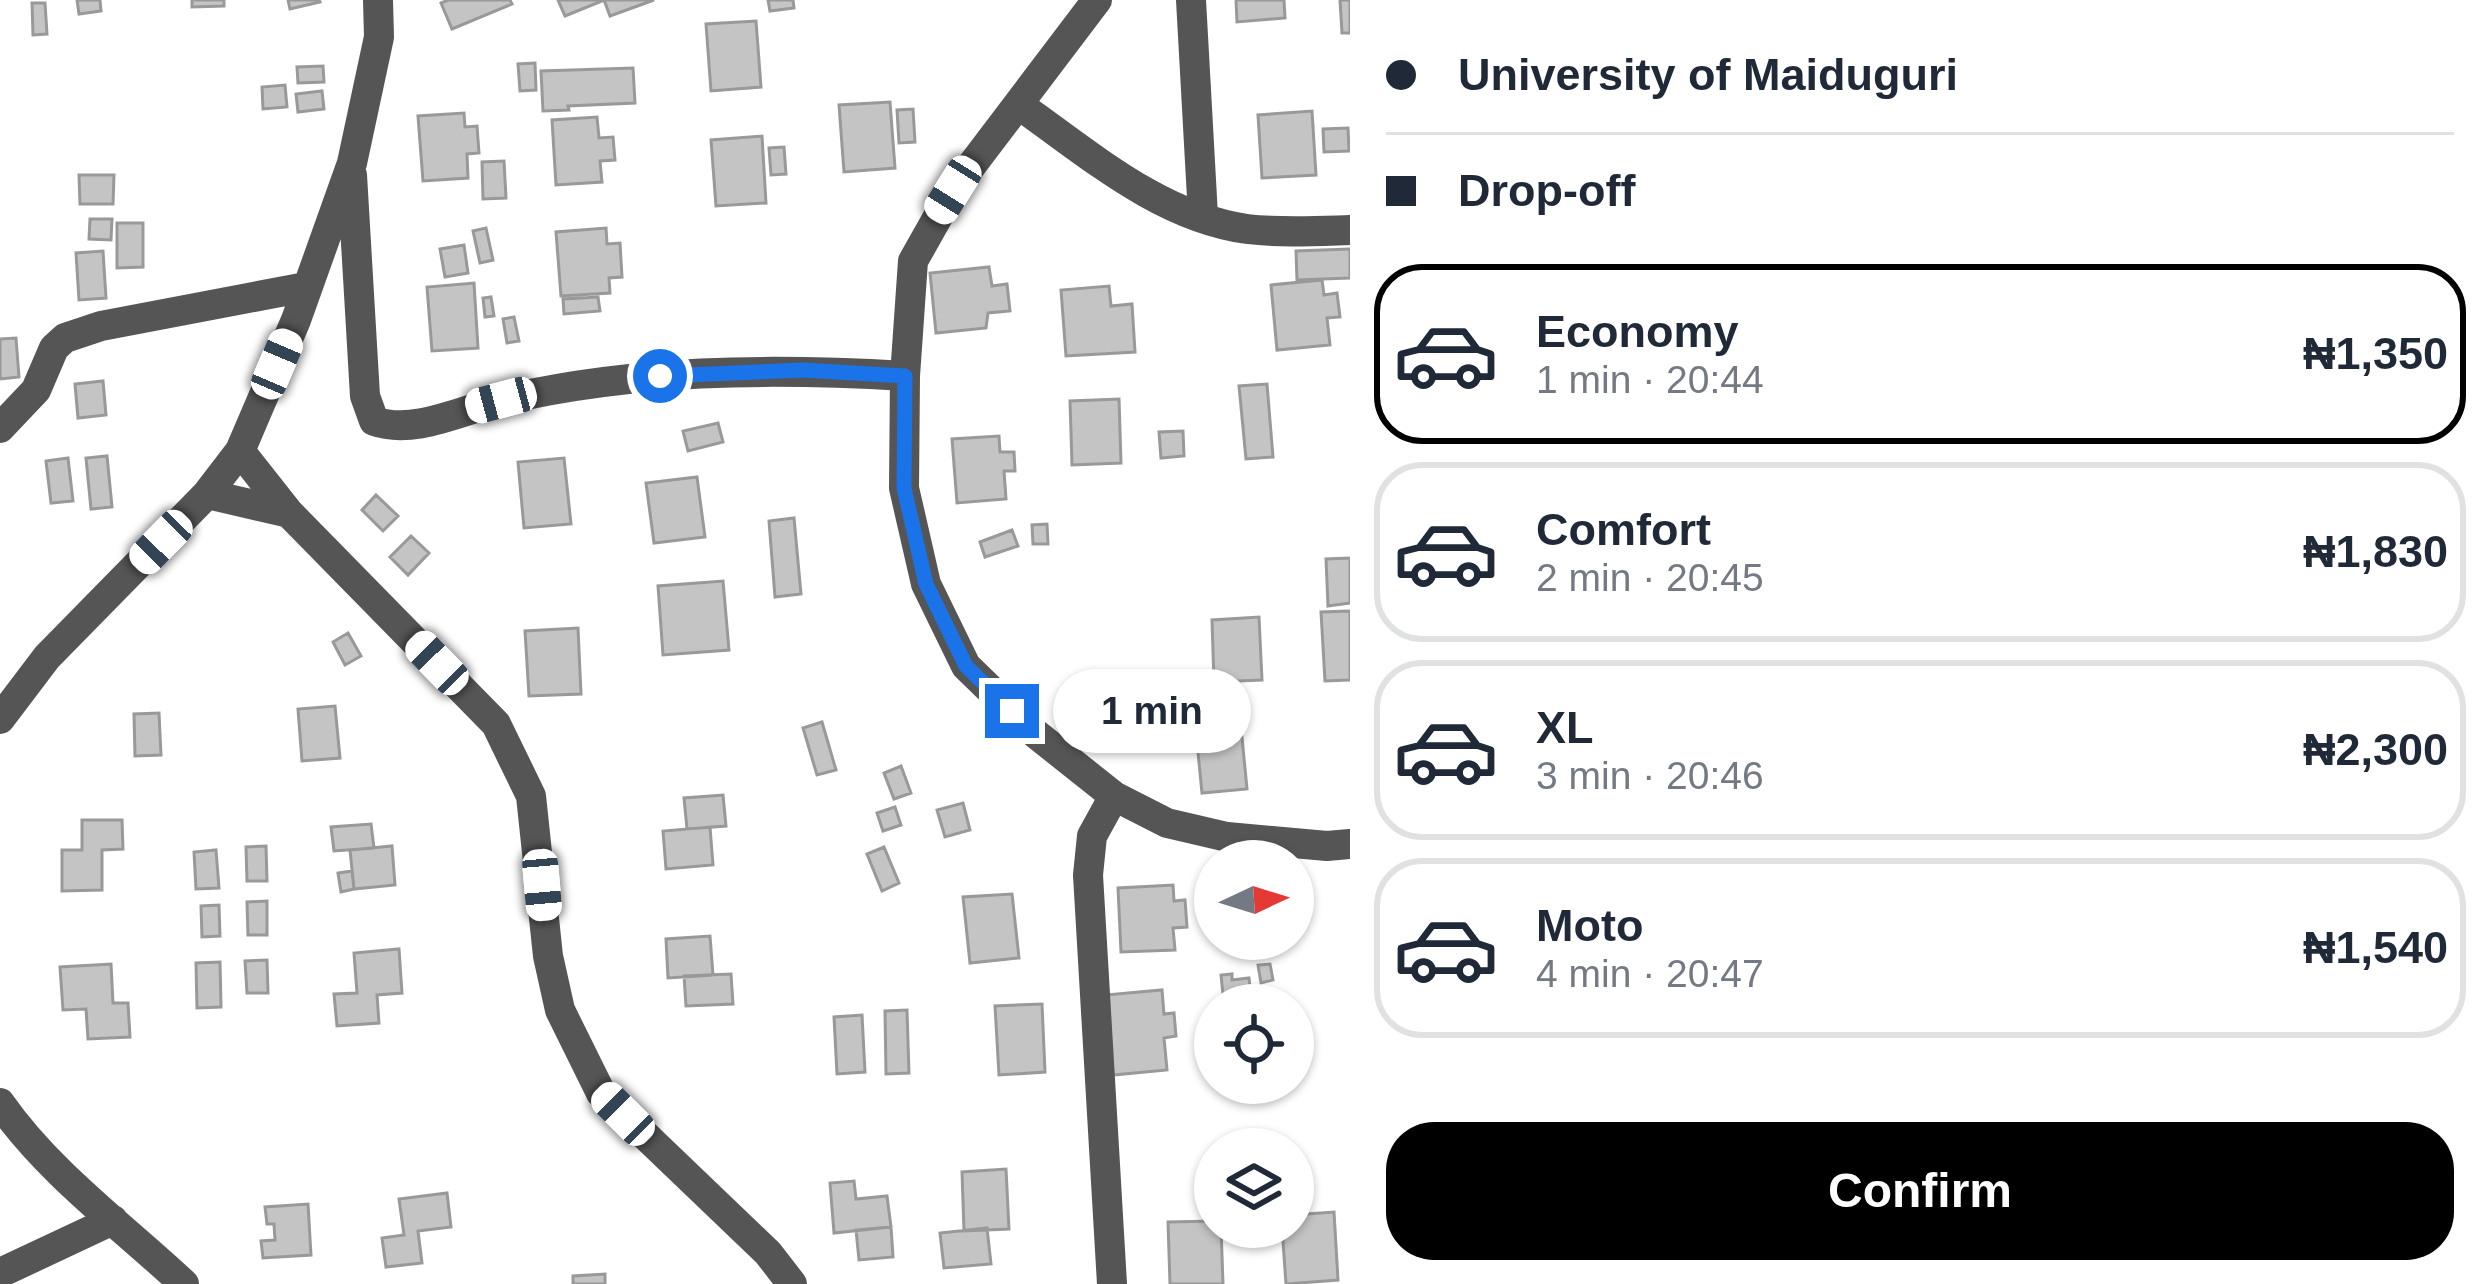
<!DOCTYPE html>
<meta charset="utf-8">
<style>
body{margin:0;font-family:Arial,sans-serif;background:#f6f6f7;color:#1f2937;height:100vh;display:flex;flex-direction:column;font-size:45px;white-space:nowrap}
*{box-sizing:border-box;margin:0}
p{font-size:39px;color:#747a83}
.icon{flex:none;width:66px;height:66px;fill:none;stroke:currentColor;stroke-width:2;stroke-linecap:round;stroke-linejoin:round}
.map{position:relative;flex:1;overflow:hidden}
.panel{display:flex;flex-direction:column;background:#fff;width:1140px}
.panel>*{flex:none}
.top-card{display:grid;align-content:center;height:264px;padding:0 36px;background:#fff}
.needle{width:78px;rotate:86deg}
.controls{position:absolute;left:1194px;top:840px;display:grid;gap:24px}
.controls a{display:grid;place-items:center;width:120px;height:120px;border-radius:50%;background:#fff;box-shadow:0 3px 9px #0004;font-size:60px}
.end{position:absolute;width:54px;height:54px;margin:-27px;border:15px solid #1a73e8;background:#fff;box-shadow:0 0 0 6px #fff}
.from{border-radius:50%}
.bubble{position:absolute;height:84px;border-radius:42px;background:#fff;box-shadow:0 3px 9px #0004;font-size:39px;font-weight:800;line-height:84px;text-align:center}
.car{position:absolute;width:36px;height:72px;margin:-36px -18px;border-radius:15px;box-shadow:0 0 9px 3px #0007;background:linear-gradient(#fff 24%,#345 0 40%,#fff 0 76%,#345 0 86%,#fff 0)}
.top-card b{display:flex;align-items:center;gap:42px;height:114px;font-size:45px}
.top-card b+b{border-top:3px solid #e0e1e3}
.top-card i{width:30px;height:30px;background:#1f2937}
ul{padding:0;list-style:none}
li{display:flex;align-items:center;gap:36px;height:180px;margin:0 24px 18px;padding:0 12px;border:6px solid #e0e1e3;border-radius:48px}
li div{flex:1}
li b{display:block;font-size:45px}
li em{font-style:normal;font-weight:800}
li.active{border-color:#000}
li>.icon{width:108px;height:108px;stroke-width:1.5}
.button{display:flex;gap:24px;margin-top:auto;padding:24px 36px}
.button a{flex:1;height:138px;border-radius:48px;background:#000;color:#fff;font-size:48px;font-weight:800;line-height:138px;text-align:center}
main{display:flex;flex:1;min-height:0}
.map>svg:first-child{display:block}
</style>
<main>
<div class="map">
<svg width="1350" height="1284" viewBox="0 0 1350 1284">
<rect width="100%" height="100%" fill="#fff"/>
<path fill="#c4c4c4" stroke="#999" stroke-width="3" d="M77 0H100L101 11 79 14Z
M192 0H224V6L192 7Z
M288 0H319L320 2 290 9Z
M448 0H510L512 4 452 29 441 3Z
M558 0H602V1L565 16Z
M604 0H654L610 16Z
M768 0H793L794 8 770 11Z
M1236 0H1284L1285 18 1237 22Z
M1340 0H1350V33H1342Z
M32 3H45L47 34 33 35Z
M756 21 761 87 711 91 706 24Z
M535 63 536 90 520 91 518 64Z
M323 66 324 82 298 83 297 67Z
M633 68 635 103 568 106 569 110 543 111 541 71Z
M285 85 287 107 263 109 262 87Z
M322 91 324 109 298 112 296 94Z
M890 102 895 168 844 172 839 105Z
M913 109 915 142 899 143 897 110Z
M1312 111 1316 175 1262 178 1258 115Z
M464 113 465 127 477 126 479 153 467 154 468 178 423 181 418 116Z
M597 117 599 138 613 137 615 160 600 161 602 182 556 185 552 120Z
M1348 128 1349 151 1324 152 1323 129Z
M762 136 766 203 716 206 711 140Z
M784 147 786 174 771 175 769 148Z
M504 161 506 198 483 199 482 162Z
M79 175H114L113 204H80Z
M90 219H112L111 240 89 239Z
M117 223H143V267L117 268Z
M486 228 493 260 480 263 473 231Z
M606 228 607 244 620 243 622 277 609 278 610 293 561 296 556 232Z
M464 245 468 273 445 277 440 249Z
M1350 249V278L1297 280 1296 251Z
M103 251 106 298 79 300 76 253Z
M989 267 992 286 1007 284 1010 311 988 313 986 328 936 333 930 273Z
M1322 280 1324 295 1337 293 1340 317 1327 318 1330 345 1277 350 1271 285Z
M474 283 478 348 432 351 427 287Z
M1109 286 1111 306 1132 304 1135 352 1066 356 1061 290Z
M491 297 494 316 485 317 483 298Z
M598 297 600 311 564 314 563 299Z
M514 317 519 341 507 343 503 319Z
M16 338 19 377 0 379V339Z
M103 381 106 415 78 418 75 384Z
M1267 384 1273 457 1246 459 1239 386Z
M1119 399 1121 463 1072 465 1070 401Z
M718 423 723 442 688 451 683 431Z
M1183 431 1184 456 1161 458 1159 432Z
M999 436 1000 452H1014L1015 471H1004L1006 499 957 503 952 439Z
M107 456 112 507 91 509 86 458Z
M68 458 73 501 51 503 46 461Z
M564 458 571 524 524 528 518 462Z
M697 477 705 537 654 543 646 483Z
M376 495 398 516 383 531 362 510Z
M794 518 801 594 775 597 769 521Z
M1047 524 1048 544H1033L1032 525Z
M1012 530 1018 546 985 557 980 542Z
M411 536 429 553 408 575 390 557Z
M1350 558V603L1328 606 1326 559Z
M723 581 729 650 663 655 658 586Z
M1350 611V680L1325 681 1321 612Z
M1259 617 1262 680 1214 682 1212 620Z
M578 628 581 694 529 696 525 631Z
M348 633 361 656 345 665 333 642Z
M335 706 340 758 302 761 298 709Z
M159 713 161 755 135 756 134 714Z
M822 722 836 770 817 775 803 728Z
M1241 727 1247 789 1202 793 1196 732Z
M901 766 911 793 894 799 884 773Z
M723 795 726 826 687 829 684 798Z
M963 803 970 830 945 837 937 810Z
M895 807 901 825 883 831 877 813Z
M82 820H122L123 849 102 850V890L62 891V850H82Z
M371 824 374 848 334 851 331 827Z
M710 827 713 865 666 869 663 831Z
M266 846 267 881H247L246 847Z
M392 846 395 885 354 889 350 850Z
M884 847 899 883 882 891 867 854Z
M216 850 219 888 196 889 194 852Z
M352 871 354 889 341 892 338 873Z
M1173 885 1174 901 1185 900 1187 927 1173 928 1175 950 1121 952 1118 888Z
M1012 894 1019 958 970 963 963 897Z
M267 901V935H248L247 902Z
M219 905 220 936 202 937 201 906Z
M710 936 713 975 668 978 666 939Z
M399 949 402 993 377 995 379 1023 337 1026 334 994 357 993 354 953Z
M267 960 268 993H247L245 961Z
M220 962 221 1007 197 1008 196 963Z
M111 964 113 1003H128L130 1037 88 1039 86 1009 63 1010 60 967Z
M1270 964 1273 980 1261 983 1258 965Z
M731 974 733 1004 686 1006 684 976Z
M1232 974V980L1249 978 1252 1005H1224L1221 975Z
M1162 990 1164 1014 1174 1013 1176 1036 1164 1038 1167 1070 1113 1075 1105 995Z
M1042 1004 1045 1072 999 1075 995 1006Z
M907 1010 909 1073 886 1074 885 1011Z
M862 1015 865 1072 837 1074 834 1017Z
M1006 1169 1009 1229 964 1231 962 1172Z
M854 1181 856 1199 887 1196 891 1227 834 1233 830 1183Z
M447 1193 451 1227 418 1231 422 1263 386 1267 382 1238 404 1235 399 1199Z
M308 1204 311 1255 263 1258 261 1241 275 1240 274 1224H267L265 1207Z
M1334 1212 1338 1280 1286 1284 1282 1227H1293V1215Z
M1215 1221V1227H1221L1223 1284H1170L1168 1222Z
M891 1227 893 1257 859 1260 856 1230Z
M987 1228 991 1264 944 1268 940 1233Z
M605 1274V1284H573V1276Z"/>
<g fill="none" stroke-linecap="round" stroke-linejoin="round">
<path stroke="#555" stroke-width="30" d="M1097 0 953 190 913 261 905 376 904 488 926 584 966 666 1036 734 1114 796 1167 823 1227 837 1327 846 1350 844
M1191 0 1203 216
M1019 105C1089 154 1160 217 1247 229 1280 233 1317 231 1350 230
M352 175 365 396 374 421C413 435 460 411 499 401 632 369 769 368 905 376
M0 428 36 390 54 348 65 338 101 326 306 287
M240 451 289 513 496 724 531 796 548 956 560 1010 601 1093 768 1253 792 1284
M207 494 289 513
M0 719 47 657 207 494 240 451 296 320 352 163 379 37 378 0
M0 1103C49 1173 122 1226 184 1284
M0 1273 113 1220
M1112 1284 1088 875 1092 836 1114 796"/>
</g>
<g fill="none" stroke-linecap="round" stroke-linejoin="round">
<path stroke="#1a73e8" stroke-width="15" d="M660 376 803 370 905 376 904 488 926 584 966 666 1012 711"/>
</g>
</svg>
<div class="controls">
<a><svg class="needle" viewBox="-14 -14 28 28"><path d="M0-13l5 13h-10z" fill="#e53935"/><path d="M0 13l5-13h-10z" fill="#747a83"/></svg></a>
<a><svg class="icon" aria-label="locate" viewBox="0 0 24 24"><circle cx="12" cy="12" r="6"/><path d="M12 2v4M12 18v4M2 12h4M18 12h4"/></svg></a>
<a><svg class="icon" aria-label="layers" viewBox="0 0 24 24"><path d="M12 4l9 5-9 5-9-5zM3 14l9 5 9-5"/></svg></a>
</div>
<i class="end from" style="left:660px;top:376px"></i>
<i class="end" style="left:1012px;top:711px"></i>
<div class="bubble" style="left:1053px;top:669px;width:198px">1 min</div>
<i class="car" style="left:953px;top:190px;rotate:212deg"></i>
<i class="car" style="left:277px;top:364px;rotate:23deg"></i>
<i class="car" style="left:501px;top:400px;rotate:255deg"></i>
<i class="car" style="left:161px;top:542px;rotate:224deg"></i>
<i class="car" style="left:437px;top:663px;rotate:316deg"></i>
<i class="car" style="left:542px;top:885px;rotate:175deg"></i>
<i class="car" style="left:623px;top:1114px;rotate:315deg"></i>
</div>
<section class="panel">
<div class="top-card">
<b><i class="from"></i>University of Maiduguri</b>
<b><i></i>Drop-off</b>
</div>
<ul>
<li class="active"><svg class="icon" aria-label="car" viewBox="0 0 24 24"><path d="M5 17H2v-5l4-1 3-4h7l3 4 3 1v5h-3M9 17h6M6 11h13"/><circle cx="7" cy="17" r="2"/><circle cx="17" cy="17" r="2"/></svg><div><b>Economy</b><p>1 min · 20:44</p></div><em>₦1,350</em></li>
<li><svg class="icon" aria-label="car" viewBox="0 0 24 24"><path d="M5 17H2v-5l4-1 3-4h7l3 4 3 1v5h-3M9 17h6M6 11h13"/><circle cx="7" cy="17" r="2"/><circle cx="17" cy="17" r="2"/></svg><div><b>Comfort</b><p>2 min · 20:45</p></div><em>₦1,830</em></li>
<li><svg class="icon" aria-label="car" viewBox="0 0 24 24"><path d="M5 17H2v-5l4-1 3-4h7l3 4 3 1v5h-3M9 17h6M6 11h13"/><circle cx="7" cy="17" r="2"/><circle cx="17" cy="17" r="2"/></svg><div><b>XL</b><p>3 min · 20:46</p></div><em>₦2,300</em></li>
<li><svg class="icon" aria-label="car" viewBox="0 0 24 24"><path d="M5 17H2v-5l4-1 3-4h7l3 4 3 1v5h-3M9 17h6M6 11h13"/><circle cx="7" cy="17" r="2"/><circle cx="17" cy="17" r="2"/></svg><div><b>Moto</b><p>4 min · 20:47</p></div><em>₦1,540</em></li>
</ul>
<div class="button"><a>Confirm</a></div>
</section>
</main>
